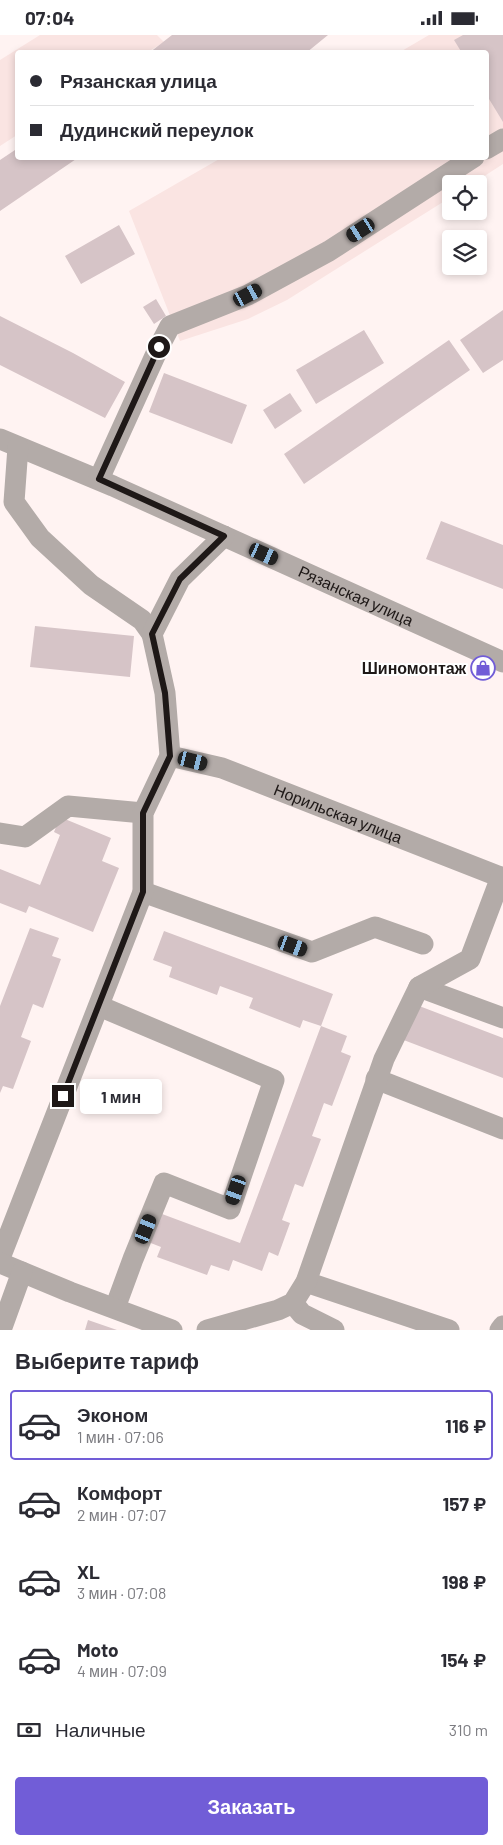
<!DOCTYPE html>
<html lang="ru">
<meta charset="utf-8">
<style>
body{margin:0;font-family:Barlow,sans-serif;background:#f2f2f3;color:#2b2b33;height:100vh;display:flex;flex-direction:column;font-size:19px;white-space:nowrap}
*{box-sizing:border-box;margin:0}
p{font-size:16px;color:#7c7c81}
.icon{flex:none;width:28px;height:28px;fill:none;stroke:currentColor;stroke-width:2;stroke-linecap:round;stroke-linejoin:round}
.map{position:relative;height:1295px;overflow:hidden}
.panel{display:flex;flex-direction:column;background:#fff;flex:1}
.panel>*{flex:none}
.top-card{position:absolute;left:15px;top:15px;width:474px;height:110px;border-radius:5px;box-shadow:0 2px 8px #0003;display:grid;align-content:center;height:110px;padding:0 15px;background:#fff}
.buttons{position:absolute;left:442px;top:140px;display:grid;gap:10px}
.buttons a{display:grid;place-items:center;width:45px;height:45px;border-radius:5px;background:#fff;box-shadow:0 2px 8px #0003;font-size:25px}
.end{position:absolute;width:22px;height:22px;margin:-11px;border:6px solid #1e1817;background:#fff;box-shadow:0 0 0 2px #fff}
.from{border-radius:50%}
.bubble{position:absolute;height:35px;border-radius:5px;background:#fff;box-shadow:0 2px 8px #0003;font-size:16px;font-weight:700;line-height:35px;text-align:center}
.car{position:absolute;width:15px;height:30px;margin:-15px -8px;border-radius:6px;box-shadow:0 0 4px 1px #0007;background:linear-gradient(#222 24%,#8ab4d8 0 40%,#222 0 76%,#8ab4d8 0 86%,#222 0)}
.top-card b{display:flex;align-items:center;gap:18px;height:48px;font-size:19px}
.top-card b+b{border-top:1px solid #e1e1e2}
.top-card i{width:12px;height:12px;background:#2b2b33}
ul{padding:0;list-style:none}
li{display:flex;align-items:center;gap:15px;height:70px;margin:0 10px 8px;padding:0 5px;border:2px solid transparent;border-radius:5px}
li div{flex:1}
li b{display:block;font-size:19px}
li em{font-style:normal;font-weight:700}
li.active{border-color:#715dd7}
li>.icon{width:45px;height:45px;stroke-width:1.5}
h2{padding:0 15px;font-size:22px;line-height:60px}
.pay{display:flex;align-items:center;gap:12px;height:55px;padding:0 15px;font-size:19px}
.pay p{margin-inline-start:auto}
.action{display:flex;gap:10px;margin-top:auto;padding:10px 15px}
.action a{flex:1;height:58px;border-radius:5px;background:#715dd7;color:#fff;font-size:20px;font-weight:700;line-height:58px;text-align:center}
.status{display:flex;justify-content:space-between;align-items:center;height:35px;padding:0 25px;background:#fff;direction:ltr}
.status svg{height:14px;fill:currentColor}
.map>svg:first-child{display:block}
</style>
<div class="status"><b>07:04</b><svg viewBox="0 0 49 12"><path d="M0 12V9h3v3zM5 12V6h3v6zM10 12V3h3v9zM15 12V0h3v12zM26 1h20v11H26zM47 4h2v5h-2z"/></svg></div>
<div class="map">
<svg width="503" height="1295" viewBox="0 0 503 1295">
<rect width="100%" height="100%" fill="#fff3f2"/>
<path fill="#fae4e2" d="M40 0H157L164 7 148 17 18 18 17 100 0 111V25Z
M429 0H503V129L472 149H451V162L287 265 248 284 180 306 129 176 221 123 486 122V18L400 17Z"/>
<path fill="#d6c4c7" d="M172 0H328L306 18H149Z
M463 0H503V87L486 59V18H462L454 5Z
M18 113V122H79L0 176V125Z
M119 190 135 219 81 249 65 221Z
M156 264 166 281 154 289 143 272Z
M503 275V325L483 338 460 305Z
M0 281 73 318 125 347 105 383 0 330Z
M364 295 384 328 316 369 296 335Z
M449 305 470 335 304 449 284 419Z
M164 338 247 370 232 409 149 377Z
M290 358 302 376 275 394 263 375Z
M441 486 503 510V554L426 524Z
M35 591 134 601 130 642 30 632Z
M60 782 111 803 102 826 119 833 93 897 29 871 26 878 0 868V834L40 850 60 800 54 797Z
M30 893 59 903 52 921 61 924 43 973 33 969 21 1002 31 1006 13 1054 3 1051 0 1058V971Z
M164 896 333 959 321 991 347 1001 341 1017 351 1021 332 1071 324 1068 312 1101 321 1104 303 1152 295 1149 282 1185 290 1188 278 1221 269 1217 262 1236 233 1225 229 1236 211 1230 207 1240 157 1222 161 1212 143 1205 154 1176 240 1208 321 991 303 985 300 993 249 973 253 963 220 951 217 960 169 942 172 932 153 925Z
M414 969 503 1003V1043L401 1004Z
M88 1285 117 1295H85Z"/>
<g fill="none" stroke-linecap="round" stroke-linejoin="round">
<g stroke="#b3aba8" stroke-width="21">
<path d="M486 114 503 104"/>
<path id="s1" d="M0 404 113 451 503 627"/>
<path d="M18 412 14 467 40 503 91 550 142 585 152 599"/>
<path d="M99 444 159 312 170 291 248 260 329 216 474 122"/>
<path id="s2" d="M170 721 222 733 503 843"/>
<path d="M0 798 25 802 68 771 143 778"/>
<path d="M143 857 312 917 375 892 423 909"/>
<path d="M419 952 503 983"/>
<path d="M99 971 274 1045 230 1174 164 1148 133 1224 115 1273"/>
<path d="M376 1044 503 1094"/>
<path d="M0 1223 143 857V778L170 721 165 658 152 599 180 544 224 501"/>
<path d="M0 1228 70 1257 172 1295"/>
<path d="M306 1247 449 1295"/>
<path d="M293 1268 302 1279 334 1295"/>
<path d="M1 1295 22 1237"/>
<path d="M207 1295 278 1275 293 1268 306 1247 384 1024 419 952 470 924 501 842"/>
<path d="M500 1295 503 1291"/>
</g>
</g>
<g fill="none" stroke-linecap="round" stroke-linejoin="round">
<path stroke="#1e1817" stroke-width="6" d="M63 1061 143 857V778L170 721 165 658 152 599 180 544 224 501 99 444 159 312"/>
</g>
<defs>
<g id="shop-ring" transform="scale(1.25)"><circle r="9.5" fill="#fff" stroke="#715dd7" stroke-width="1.5"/><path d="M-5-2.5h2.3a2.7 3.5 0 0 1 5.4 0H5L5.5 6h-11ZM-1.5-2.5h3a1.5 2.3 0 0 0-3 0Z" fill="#715dd7"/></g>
</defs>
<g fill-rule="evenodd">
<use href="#shop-ring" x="483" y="633"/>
</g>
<g text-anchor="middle" stroke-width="4" stroke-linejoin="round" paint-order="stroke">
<g font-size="16" fill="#1e1817" stroke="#fff">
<text dy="6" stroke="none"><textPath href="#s1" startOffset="389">Рязанская улица</textPath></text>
<text dy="6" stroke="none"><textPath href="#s2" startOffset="178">Норильская улица</textPath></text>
</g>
<g font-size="16" font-weight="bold" fill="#1e1817" stroke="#fff" text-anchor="end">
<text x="466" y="639">Шиномонтаж</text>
</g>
</g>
</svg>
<div class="buttons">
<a><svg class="icon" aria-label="locate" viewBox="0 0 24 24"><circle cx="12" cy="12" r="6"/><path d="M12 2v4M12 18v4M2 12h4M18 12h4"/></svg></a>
<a><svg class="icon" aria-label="layers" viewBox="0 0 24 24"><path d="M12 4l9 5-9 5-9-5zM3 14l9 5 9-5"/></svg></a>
</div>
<i class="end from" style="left:159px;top:312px"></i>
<i class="end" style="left:63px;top:1061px"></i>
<div class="bubble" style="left:80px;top:1044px;width:82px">1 мин</div>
<i class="car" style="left:361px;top:195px;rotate:237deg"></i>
<i class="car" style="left:248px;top:260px;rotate:62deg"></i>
<i class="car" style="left:264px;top:519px;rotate:114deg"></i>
<i class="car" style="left:193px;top:726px;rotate:104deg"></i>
<i class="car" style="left:293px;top:911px;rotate:110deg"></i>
<i class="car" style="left:236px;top:1155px;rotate:199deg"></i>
<i class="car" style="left:146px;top:1194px;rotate:22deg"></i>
<div class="top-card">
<b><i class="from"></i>Рязанская улица</b>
<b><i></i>Дудинский переулок</b>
</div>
</div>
<section class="panel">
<h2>Выберите тариф</h2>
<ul>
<li class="active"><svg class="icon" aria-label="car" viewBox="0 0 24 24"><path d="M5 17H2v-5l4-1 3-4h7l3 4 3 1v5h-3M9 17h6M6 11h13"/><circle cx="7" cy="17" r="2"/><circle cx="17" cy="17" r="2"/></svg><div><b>Эконом</b><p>1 мин · 07:06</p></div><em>116 ₽</em></li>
<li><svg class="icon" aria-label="car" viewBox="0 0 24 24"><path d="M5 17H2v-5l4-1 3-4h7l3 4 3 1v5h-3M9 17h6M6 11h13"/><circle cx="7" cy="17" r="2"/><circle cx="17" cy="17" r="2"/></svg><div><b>Комфорт</b><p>2 мин · 07:07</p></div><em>157 ₽</em></li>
<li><svg class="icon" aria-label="car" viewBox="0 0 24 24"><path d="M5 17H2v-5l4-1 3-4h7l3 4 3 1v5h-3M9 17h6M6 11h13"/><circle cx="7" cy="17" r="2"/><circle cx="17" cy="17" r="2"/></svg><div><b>XL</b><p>3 мин · 07:08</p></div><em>198 ₽</em></li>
<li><svg class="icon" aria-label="car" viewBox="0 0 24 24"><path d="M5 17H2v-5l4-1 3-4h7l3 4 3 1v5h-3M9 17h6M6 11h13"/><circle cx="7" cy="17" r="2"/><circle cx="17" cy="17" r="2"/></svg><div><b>Moto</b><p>4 мин · 07:09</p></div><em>154 ₽</em></li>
</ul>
<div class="pay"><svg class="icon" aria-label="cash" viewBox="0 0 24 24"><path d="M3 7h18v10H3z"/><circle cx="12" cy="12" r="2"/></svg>Наличные<p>310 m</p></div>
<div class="action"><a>Заказать</a></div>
</section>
